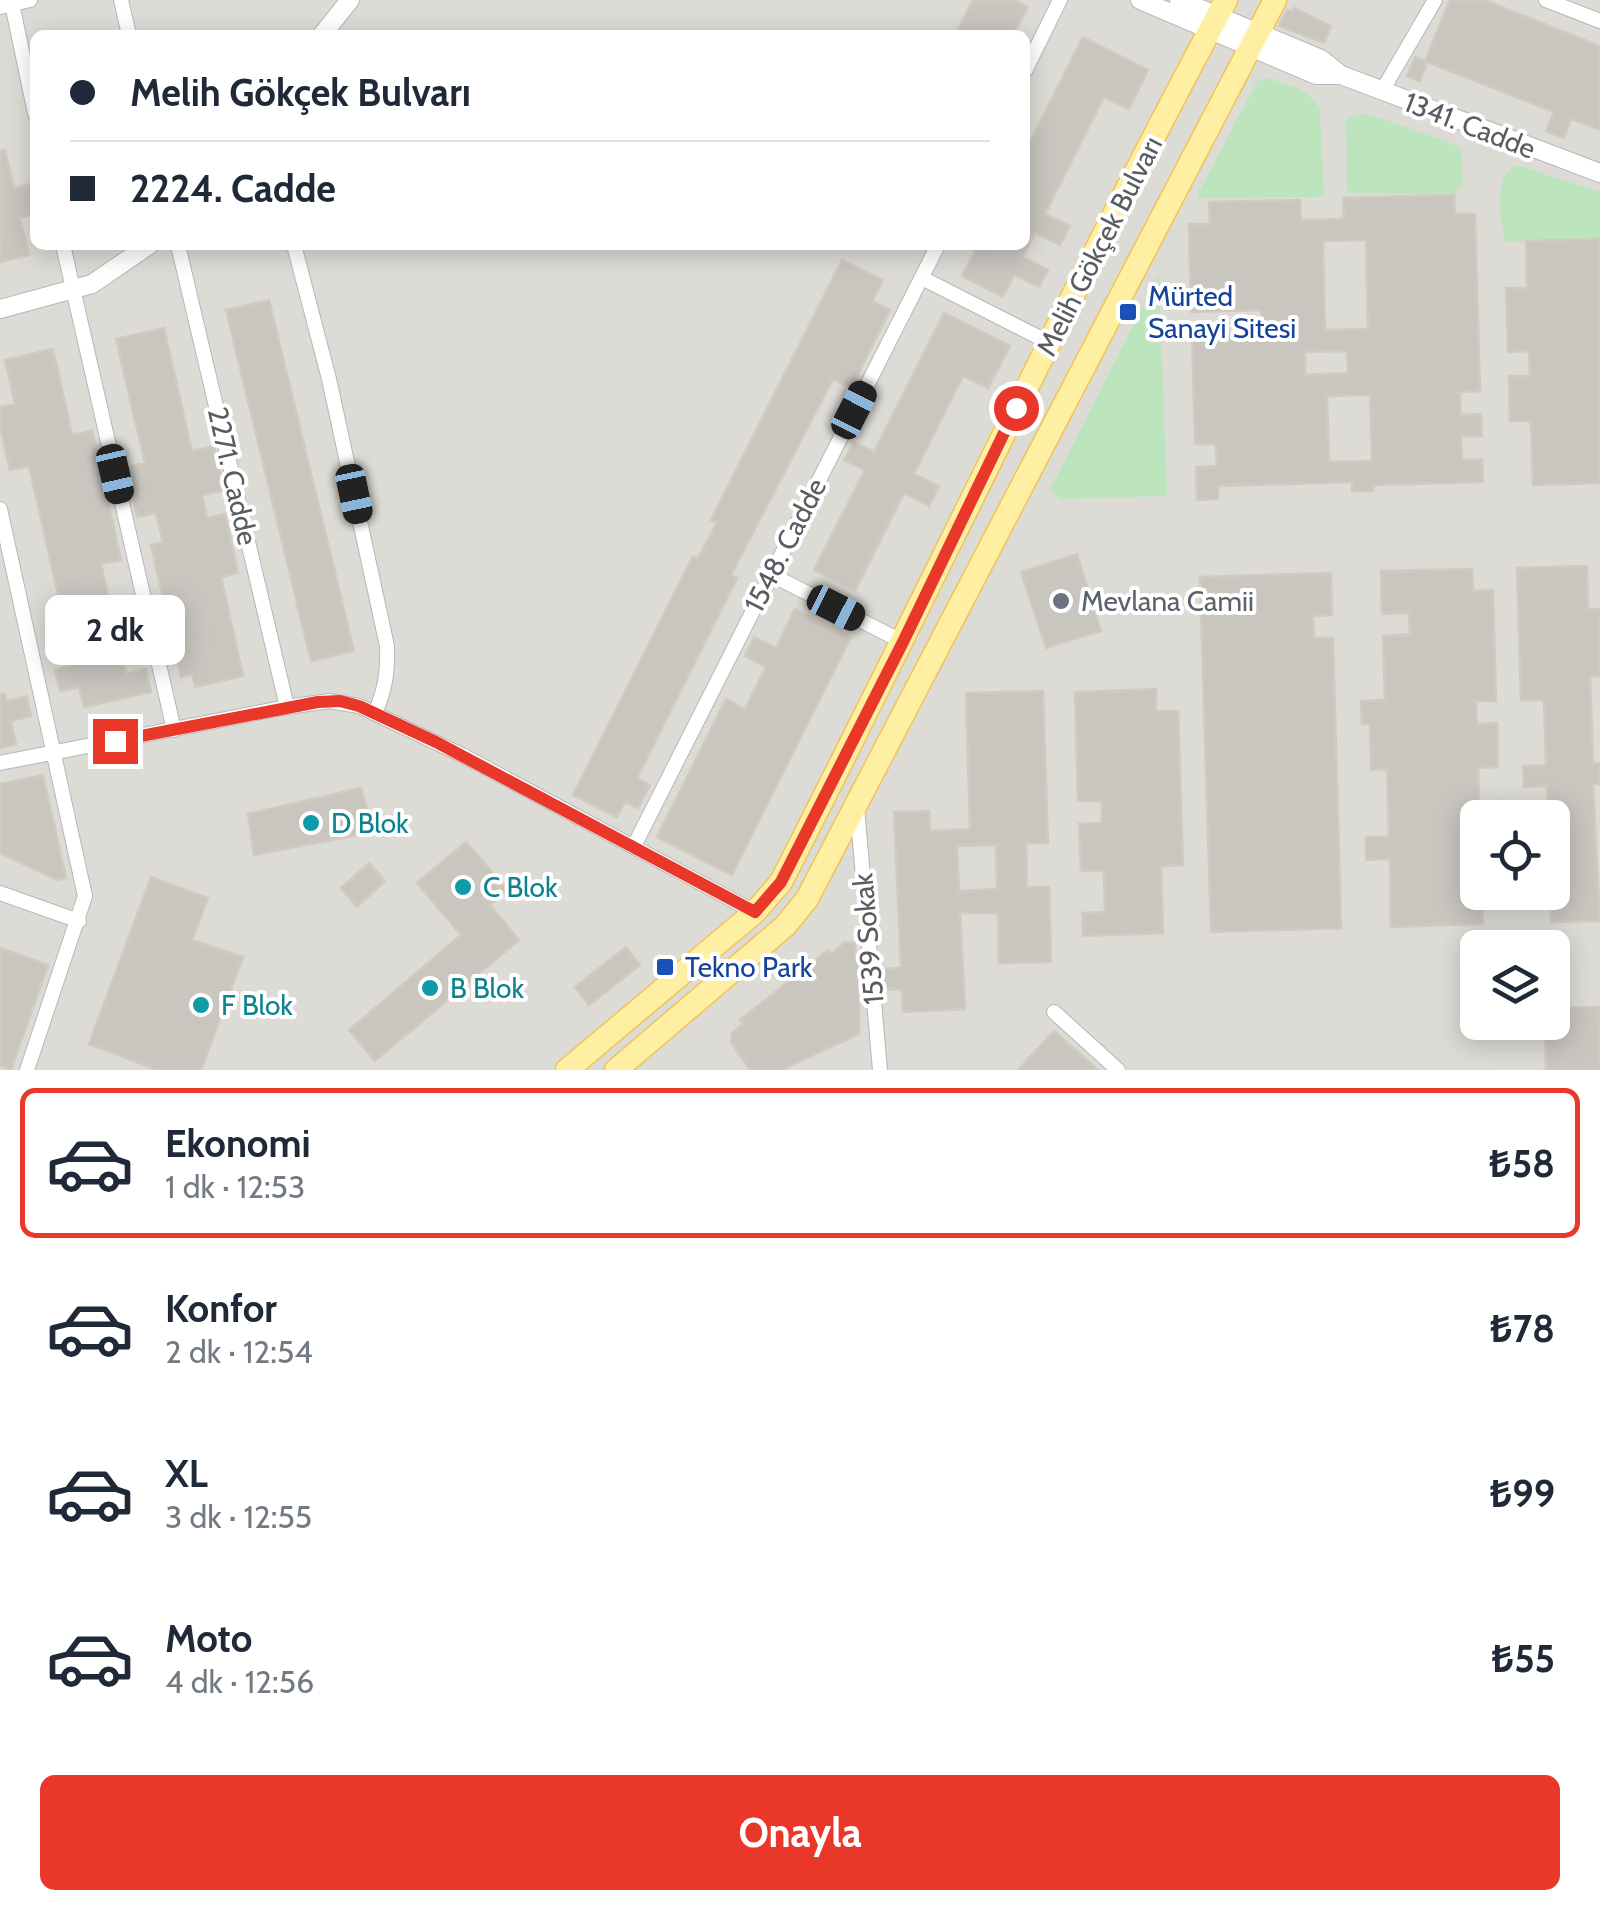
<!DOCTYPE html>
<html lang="tr">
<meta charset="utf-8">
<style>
body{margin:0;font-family:Cabin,sans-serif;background:#f6f6f7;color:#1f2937;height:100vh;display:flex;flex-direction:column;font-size:38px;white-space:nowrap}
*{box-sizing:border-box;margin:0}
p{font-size:32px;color:#747a83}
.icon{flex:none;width:55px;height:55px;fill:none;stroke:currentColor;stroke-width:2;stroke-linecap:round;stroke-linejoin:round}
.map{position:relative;height:1070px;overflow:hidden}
.drawer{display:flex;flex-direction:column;background:#fff;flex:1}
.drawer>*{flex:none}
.banner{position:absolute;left:30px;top:30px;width:1000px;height:220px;border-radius:15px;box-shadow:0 5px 25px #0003;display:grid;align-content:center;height:220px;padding:0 40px;background:#fff}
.controls{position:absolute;left:1460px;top:800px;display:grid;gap:20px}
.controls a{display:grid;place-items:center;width:110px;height:110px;border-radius:15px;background:#fff;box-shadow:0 5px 25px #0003;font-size:50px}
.end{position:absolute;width:45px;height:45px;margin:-22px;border:12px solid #e9382a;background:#fff;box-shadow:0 0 0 5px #fff}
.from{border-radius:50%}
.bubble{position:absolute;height:70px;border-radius:15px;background:#fff;box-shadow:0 5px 25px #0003;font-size:32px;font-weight:700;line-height:70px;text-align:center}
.car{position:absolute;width:30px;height:60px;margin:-30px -15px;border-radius:12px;box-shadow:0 0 8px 2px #0007;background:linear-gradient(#222 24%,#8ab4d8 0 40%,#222 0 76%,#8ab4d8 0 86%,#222 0)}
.banner b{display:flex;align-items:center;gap:35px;height:95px;font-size:38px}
.banner b+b{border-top:2px solid #e0e1e3}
.banner i{width:25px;height:25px;background:#1f2937}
ul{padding:18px 0 0;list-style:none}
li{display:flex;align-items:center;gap:30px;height:150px;margin:0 20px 15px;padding:0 20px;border:5px solid transparent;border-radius:15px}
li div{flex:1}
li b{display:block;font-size:38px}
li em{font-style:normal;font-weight:700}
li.active{border-color:#e9382a}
li>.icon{width:90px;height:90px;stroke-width:1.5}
.cta{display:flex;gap:20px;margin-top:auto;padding:20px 40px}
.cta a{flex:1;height:115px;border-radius:15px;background:#e9382a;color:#fff;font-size:40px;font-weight:700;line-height:115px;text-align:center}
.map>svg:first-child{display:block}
</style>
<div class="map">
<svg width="1600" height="1070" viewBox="0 0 1600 1070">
<rect width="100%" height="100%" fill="#edeae1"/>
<path fill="#dddbd5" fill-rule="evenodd" d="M0 0H1600V1070H0ZM35 35H1025V245H35ZM1478 818H1552V892H1478ZM1478 948H1552V1022H1478Z"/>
<path fill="#bde5bd" d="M1266 78C1288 85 1309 87 1320 109L1324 197 1196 198 1257 81Z
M1357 114 1373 115 1461 147 1463 186 1457 187V195L1347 193 1346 120Z
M1516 165 1600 192V242H1504C1502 218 1491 179 1516 165Z
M1159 274 1167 496 1060 499 1050 490Z"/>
<path fill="#c9c6c0" stroke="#d1cbbf" stroke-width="2.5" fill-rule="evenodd" d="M973 0H1014L1028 7 1013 35H955Z
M1450 0H1484L1600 46V130L1571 119 1564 138 1546 131 1554 112 1427 62 1420 81 1407 76 1415 57 1425 61Z
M1294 8 1331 26 1324 43 1279 26 1287 10 1293 12Z
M1083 37 1148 70 1129 109 1104 97 1045 214 1070 226 1060 245 1035 233 1023 257 1048 270 1039 287 1014 275 1003 297 962 276 978 245H1025V152Z
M5 150 14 188 34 183 35 214 20 218 29 255 0 262V151Z
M1454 195 1455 214H1475L1480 391 1460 392 1461 415 1481 414 1482 436H1461L1462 460 1482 459 1483 482 1373 485V491H1352V482L1218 486V499L1197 500 1196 467 1217 466 1216 444H1195L1192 334 1262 332 1261 310 1191 312 1189 224H1210L1209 202 1300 200 1301 220 1344 219 1343 198ZM1366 240 1368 329 1325 330 1323 241ZM1347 351 1348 373 1305 375V352ZM1370 395 1372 461 1329 462 1327 396Z
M1600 239V483L1533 485 1531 421H1510L1509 376H1530L1529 351 1508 352 1506 288H1527L1526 241Z
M842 260 883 280 872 301 890 310 851 388 833 379 731 575 737 578 637 778 650 785 638 808 625 802 617 817 573 795 693 556 698 559 717 522 711 520Z
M269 300 354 651 311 661 226 310Z
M944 313 1010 346 988 388 963 376 914 474 939 486 929 506 904 493 855 591 814 570 865 470 844 460 854 442 874 452Z
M164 328 192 451 214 446 225 490 202 495 207 518 225 514 238 573 221 577 243 676 195 687 192 674 181 677 151 545 163 543 156 513 137 517 126 468 145 463 116 339Z
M53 349 72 435 92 431 99 460 121 560 101 564 126 674 146 669 151 692 84 707 79 687 60 691 55 670 74 665 29 466 10 470 0 427V407L15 404 5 360Z
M1077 554 1101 631 1046 648 1021 572Z
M1587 566 1588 609H1600V676H1590L1593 763H1600V784H1593L1600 921 1551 922 1552 818H1548L1547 786 1524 787 1523 766 1546 765 1544 700H1521L1517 568Z
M1472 569 1473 591 1493 590 1496 701H1476L1477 724 1497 723 1498 767 1478 768 1479 802 1500 801V818H1478V892H1482L1483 924 1391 927 1390 859 1366 860V837H1389L1387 769 1371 770 1370 724H1362L1361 701 1385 700 1383 636 1410 634 1409 613 1382 614 1381 571Z
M1331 573 1332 615 1313 616 1314 638H1333L1341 928 1211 932 1200 577Z
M795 609 851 637 732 875 657 837 726 699 745 709 766 667 745 656 754 637 776 648Z
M1156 689V711H1178L1183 865 1161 866 1163 933 1083 936 1082 913 1105 912 1104 871H1081L1079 824 1102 823V801H1078L1075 692Z
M1043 691 1048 843H1026L1027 887H1049L1051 962 999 963 998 913H960L965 1009 903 1012 902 989 884 990 882 969 901 968 894 812 929 811 930 831 970 829 966 693ZM996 845 997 889 959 891 957 846Z
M0 694H5L6 701 27 696 31 716 11 721 16 744 0 748Z
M43 775 66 878 57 880 0 853V784Z
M361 788 374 832 254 855 248 814Z
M466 842 508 890 490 905 519 940 375 1061 349 1030 461 935 417 883Z
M369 863 385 881 357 907 341 888Z
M151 877 208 898 192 940 243 957 201 1070H157L89 1044Z
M845 942 855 943V957H859L862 991H859V1034L781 1070H750L731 1042 732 1033 743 1024 740 1020 828 950 831 954Z
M626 947 640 965 589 1005 575 987Z
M0 948 48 965 11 1070 0 1066Z
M1600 1007V1070H1546L1545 1022H1552V1008Z
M1054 1031 1098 1070H1018Z"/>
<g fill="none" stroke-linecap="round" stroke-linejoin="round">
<g stroke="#b4b7bc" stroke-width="16">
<path id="minor" d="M121 0 129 35
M1546 0 1600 21
M12 4 35 113
M0 7 30 0
M1025 71 1060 0
M1382 91 1435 0
M63 245 174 730
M178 245 287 707
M294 245 329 379 387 646C388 672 385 690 375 713
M922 278 1048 342
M0 509 85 896 27 1070
M770 574 903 642
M0 763 287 707 329 701 359 706 462 755 755 912
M857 808 880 1070
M634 846 938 245
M0 893 79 921
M1054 1012 1118 1070"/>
</g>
<g stroke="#b4b7bc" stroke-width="20">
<path id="tertiary" d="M1140 0 1316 75H1341
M1179 0 1321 59 1341 75 1600 173
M322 35 350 0
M0 309 92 284 149 245"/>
</g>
<g stroke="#f1c455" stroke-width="25">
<path id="primary" d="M567 1070 755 912 781 882C931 588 1070 290 1226 0
M616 1070 785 926 807 899 1275 0"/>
</g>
<use href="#minor" stroke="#fff" stroke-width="14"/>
<use href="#tertiary" stroke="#fff" stroke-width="18"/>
<use href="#primary" stroke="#ffefa3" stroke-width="22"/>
</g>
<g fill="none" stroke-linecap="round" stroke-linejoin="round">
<path stroke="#e9382a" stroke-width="12" d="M115 741 318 702 340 701 359 706 436 742 755 912 781 882 903 642 1016 408"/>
</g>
<g fill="#1a4fb4" stroke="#fff" stroke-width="4">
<rect x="1118" y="302" width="20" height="20" rx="5"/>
<rect x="655" y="957" width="20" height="20" rx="5"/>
</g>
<circle fill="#6b7280" stroke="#fff" stroke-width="4" cx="1061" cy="601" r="10"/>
<g fill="#0f9aa8" stroke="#fff" stroke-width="4">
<circle cx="311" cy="823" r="10"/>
<circle cx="463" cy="887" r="10"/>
<circle cx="430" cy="988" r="10"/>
<circle cx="201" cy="1005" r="10"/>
</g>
<g text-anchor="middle" stroke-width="8" stroke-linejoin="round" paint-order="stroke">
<g font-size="28" fill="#595d62" stroke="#fff">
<text transform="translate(1470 125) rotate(21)" y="10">1341. Cadde</text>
<text transform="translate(1099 246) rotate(-63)" y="10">Melih Gökçek Bulvarı</text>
<text transform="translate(233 476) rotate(77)" y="10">2271. Cadde</text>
<text transform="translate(785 545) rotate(-63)" y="10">1548. Cadde</text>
<text transform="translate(868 939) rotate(-95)" y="10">1539 Sokak</text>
</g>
<g font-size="28" fill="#164399" stroke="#fff" text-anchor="start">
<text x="1148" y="306">Mürted<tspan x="1148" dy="32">Sanayi Sitesi</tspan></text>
<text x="685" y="977">Tekno Park</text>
</g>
<g font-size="28" fill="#5b616d" stroke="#fff" text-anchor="start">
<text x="1081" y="611">Mevlana Camii</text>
</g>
<g font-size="28" fill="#0d838f" stroke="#fff" text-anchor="start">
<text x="331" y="833">D Blok</text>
<text x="483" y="897">C Blok</text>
<text x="450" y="998">B Blok</text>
<text x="221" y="1015">F Blok</text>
</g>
</g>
</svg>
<div class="controls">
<a><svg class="icon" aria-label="locate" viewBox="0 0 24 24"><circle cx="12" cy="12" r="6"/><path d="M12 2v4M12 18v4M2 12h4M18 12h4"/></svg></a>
<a><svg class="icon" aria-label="layers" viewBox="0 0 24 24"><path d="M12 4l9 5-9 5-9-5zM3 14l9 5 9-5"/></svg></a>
</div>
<i class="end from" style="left:1016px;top:408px"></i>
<i class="end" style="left:115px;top:741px"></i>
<div class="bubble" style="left:45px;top:595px;width:140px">2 dk</div>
<i class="car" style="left:854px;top:410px;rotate:27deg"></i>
<i class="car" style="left:115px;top:474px;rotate:167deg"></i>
<i class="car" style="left:354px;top:494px;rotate:168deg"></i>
<i class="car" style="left:836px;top:608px;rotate:117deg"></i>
<div class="banner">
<b><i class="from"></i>Melih Gökçek Bulvarı</b>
<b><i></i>2224. Cadde</b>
</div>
</div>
<section class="drawer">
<ul>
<li class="active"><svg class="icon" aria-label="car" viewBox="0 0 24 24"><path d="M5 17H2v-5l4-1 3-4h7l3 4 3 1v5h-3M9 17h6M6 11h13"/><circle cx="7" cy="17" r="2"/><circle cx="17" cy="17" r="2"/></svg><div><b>Ekonomi</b><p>1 dk · 12:53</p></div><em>₺58</em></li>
<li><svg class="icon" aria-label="car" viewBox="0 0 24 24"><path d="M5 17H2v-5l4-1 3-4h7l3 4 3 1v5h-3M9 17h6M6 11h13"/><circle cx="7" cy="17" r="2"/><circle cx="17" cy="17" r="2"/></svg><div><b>Konfor</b><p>2 dk · 12:54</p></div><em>₺78</em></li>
<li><svg class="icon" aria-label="car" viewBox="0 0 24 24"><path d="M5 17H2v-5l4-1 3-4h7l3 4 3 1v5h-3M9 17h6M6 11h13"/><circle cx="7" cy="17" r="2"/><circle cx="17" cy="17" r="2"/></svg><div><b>XL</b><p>3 dk · 12:55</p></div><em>₺99</em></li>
<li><svg class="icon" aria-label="car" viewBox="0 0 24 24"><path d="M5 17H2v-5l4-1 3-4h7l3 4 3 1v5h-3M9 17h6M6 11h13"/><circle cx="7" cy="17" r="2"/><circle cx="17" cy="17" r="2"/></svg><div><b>Moto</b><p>4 dk · 12:56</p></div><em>₺55</em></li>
</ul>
<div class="cta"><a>Onayla</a></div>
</section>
